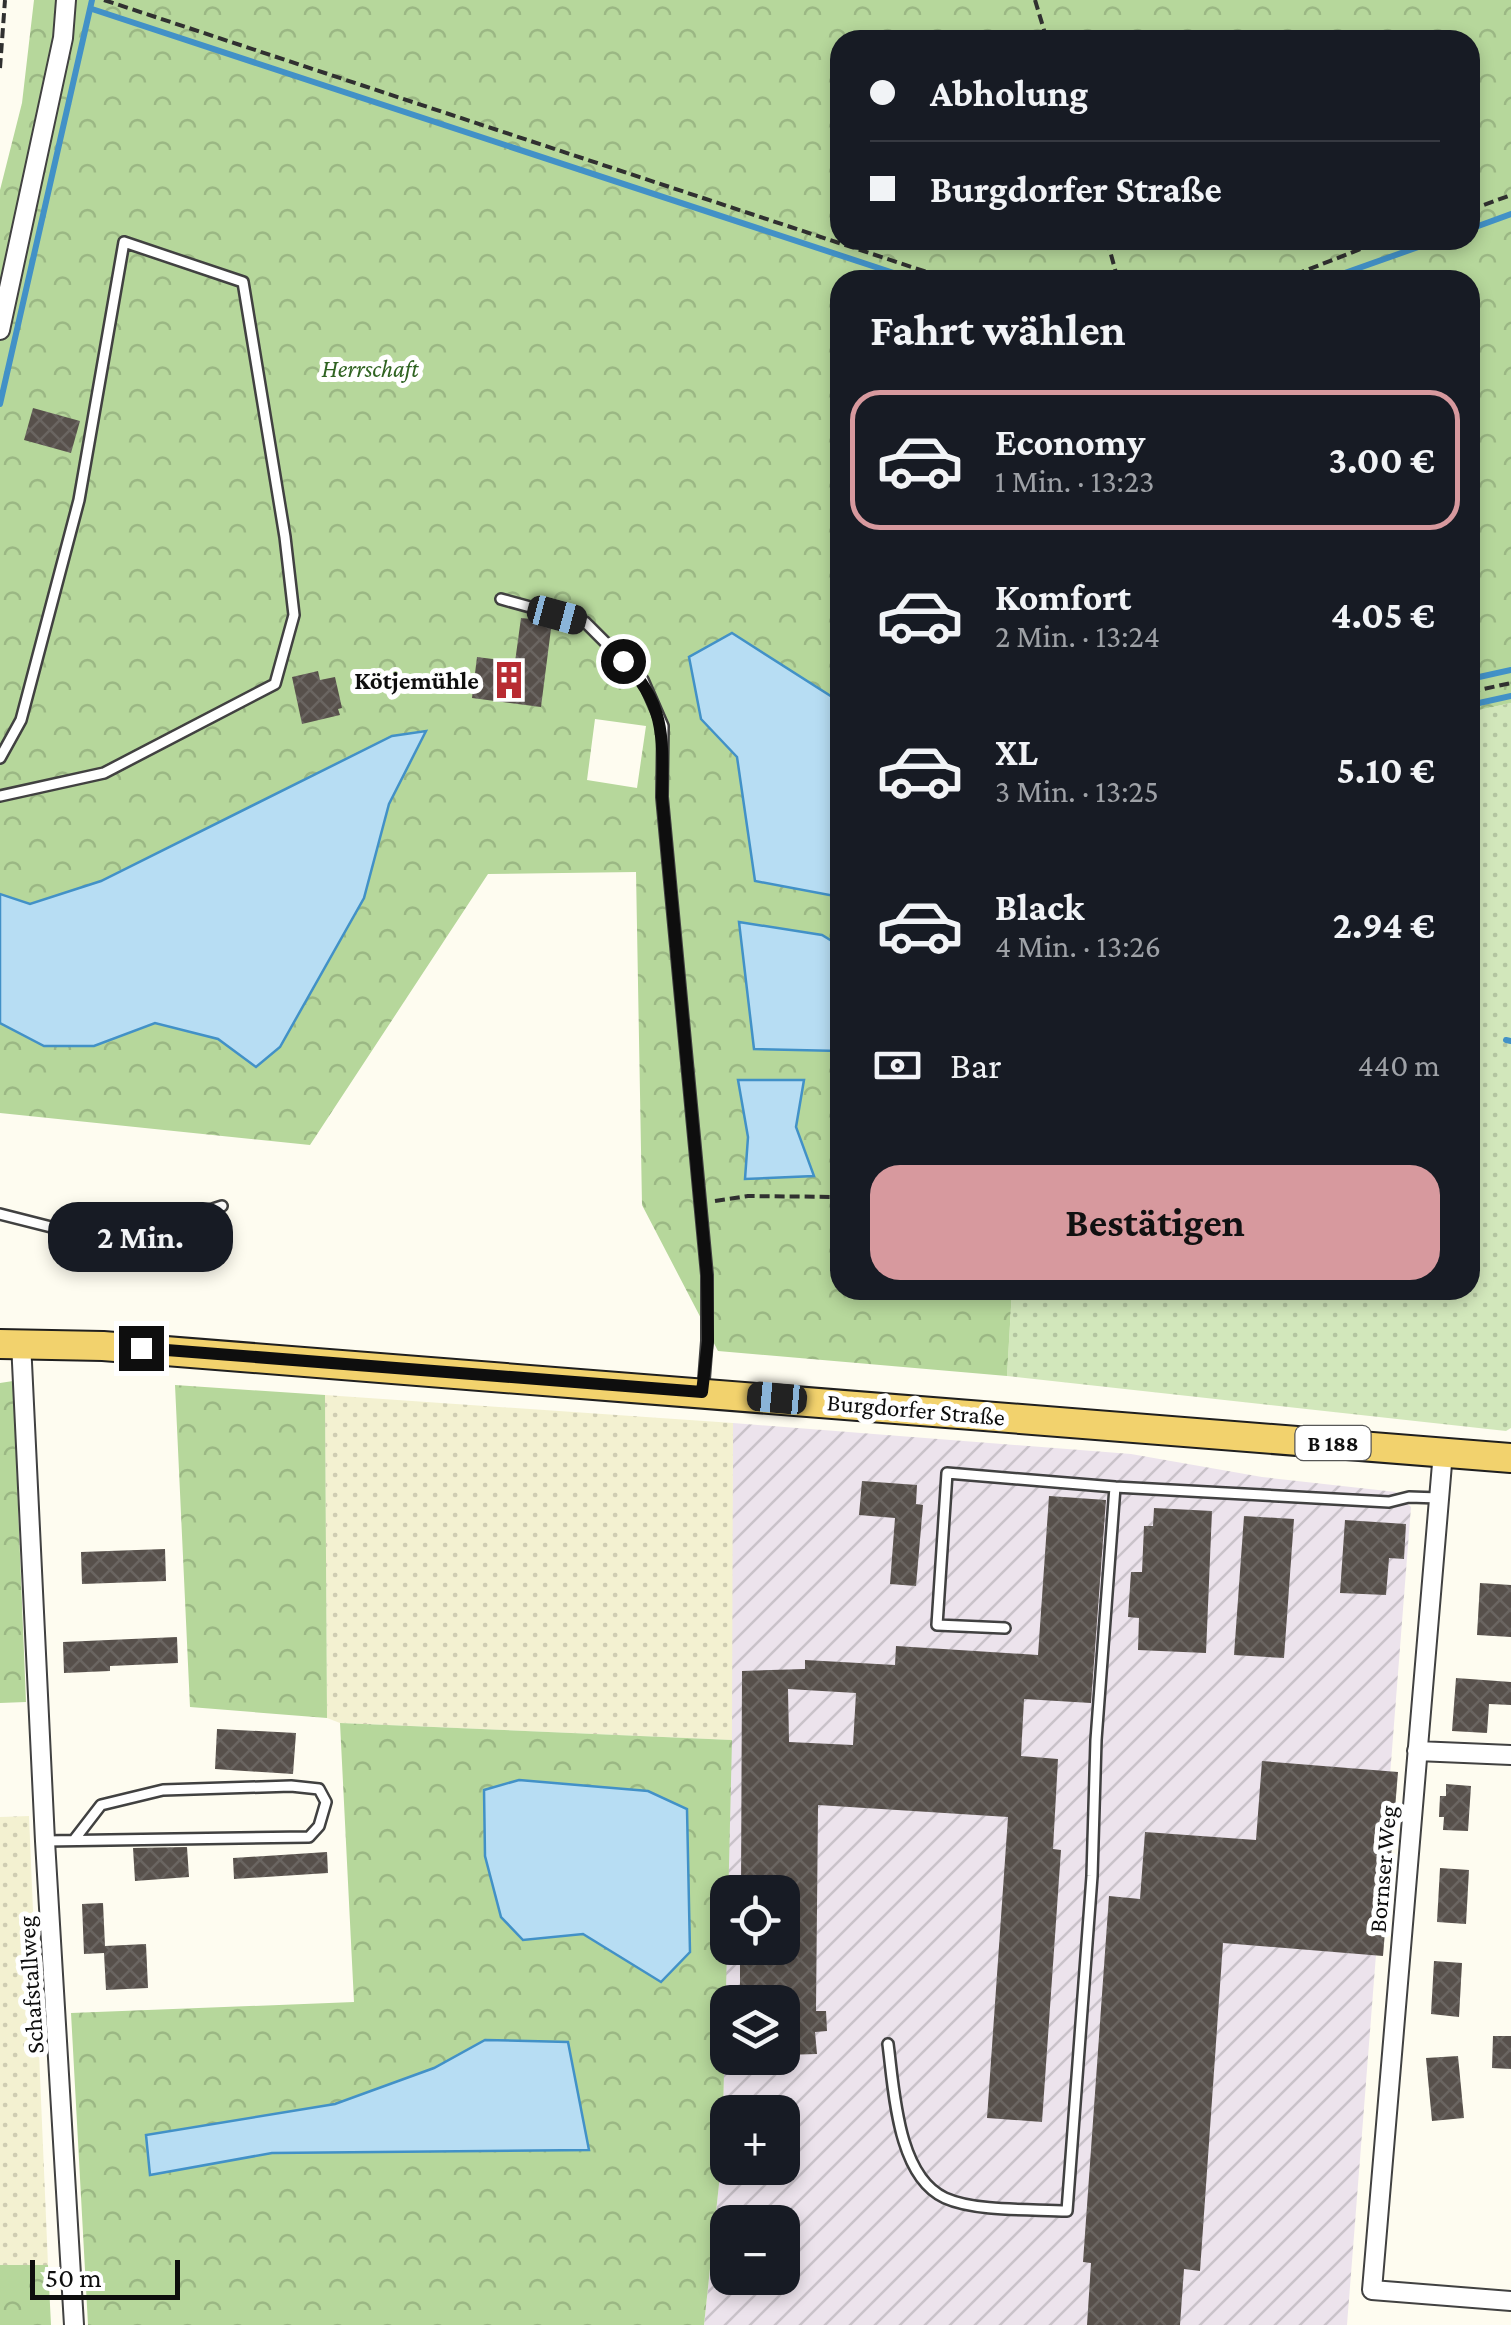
<!DOCTYPE html>
<html lang="de">
<meta charset="utf-8">
<style>
body{margin:0;font-family:"Crimson Pro",serif;background:#20242c;color:#f1f3f6;height:100vh;display:flex;flex-direction:column;font-size:38px;white-space:nowrap}
*{box-sizing:border-box;margin:0}
p{font-size:32px;color:#9ea1a6}
.icon{flex:none;width:55px;height:55px;fill:none;stroke:currentColor;stroke-width:2;stroke-linecap:round;stroke-linejoin:round}
.map{position:relative;flex:1;overflow:hidden}
.sheet{position:absolute;left:830px;top:270px;width:650px;height:1030px;display:flex;flex-direction:column;background:#171b24;border-radius:30px;box-shadow:0 5px 15px #0003}
.sheet>*{flex:none}
.guide{position:absolute;left:830px;top:30px;width:650px;height:220px;border-radius:30px;box-shadow:0 5px 15px #0003;display:grid;align-content:center;height:220px;padding:0 40px;background:#171b24}
.tools{position:absolute;left:710px;top:1875px;display:grid;gap:20px}
.tools a{display:grid;place-items:center;width:90px;height:90px;border-radius:20px;background:#171b24;box-shadow:0 5px 15px #0003;font-size:50px}
.scale{position:absolute;left:30px;bottom:25px;width:150px;box-sizing:border-box;padding-left:10px;border:5px solid #0e0e0e;border-top:0;font-size:28px;line-height:35px;white-space:nowrap;color:#0e0e0e;-webkit-text-stroke:8px #fff;paint-order:stroke}
.end{position:absolute;width:45px;height:45px;margin:-22px;border:12px solid #0e0e0e;background:#fff;box-shadow:0 0 0 5px #fff}
.from{border-radius:50%}
.bubble{position:absolute;height:70px;border-radius:30px;background:#171b24;box-shadow:0 5px 15px #0003;font-size:32px;font-weight:700;line-height:70px;text-align:center}
.car{position:absolute;width:30px;height:60px;margin:-30px -15px;border-radius:12px;box-shadow:0 0 8px 2px #0007;background:linear-gradient(#222 24%,#8ab4d8 0 40%,#222 0 76%,#8ab4d8 0 86%,#222 0)}
.guide b{display:flex;align-items:center;gap:35px;height:95px;font-size:38px}
.guide b+b{border-top:2px solid #363941}
.guide i{width:25px;height:25px;background:#f1f3f6}
ul{padding:0;list-style:none}
li{display:flex;align-items:center;gap:30px;height:140px;margin:0 20px 15px;padding:0 20px;border:5px solid transparent;border-radius:30px}
li div{flex:1}
li b{display:block;font-size:38px}
li em{font-style:normal;font-weight:700}
li.current{border-color:#d7999e}
li>.icon{width:90px;height:90px;stroke-width:1.5}
h2{padding:0 40px;font-size:45px;line-height:120px}
.pay{display:flex;align-items:center;gap:25px;height:110px;padding:0 40px;font-size:38px}
.pay p{margin-inline-start:auto}
.primary-button{display:flex;gap:20px;margin-top:auto;padding:20px 40px}
.primary-button a{flex:1;height:115px;border-radius:30px;background:#d7999e;color:#111;font-size:40px;font-weight:700;line-height:115px;text-align:center}
.map>svg:first-child{display:block}
</style>
<div class="map">
<svg width="1511" height="2325" viewBox="0 0 1511 2325">
<defs>
<pattern id="industrial-furrows" width="10" height="10" patternUnits="userSpaceOnUse" patternTransform="scale(2.5)"><rect width="10" height="10" fill="#ece3ec"/><path d="M-1 1l2-2M0 10L10 0M9 11l2-2" fill="none" stroke="#c9c2c9"/></pattern>
<pattern id="farmland-dots" width="8" height="8" patternUnits="userSpaceOnUse" patternTransform="scale(2.5)"><rect width="8" height="8" fill="#f3f1d1"/><path d="M2 2h.1M6 6h.1" fill="none" stroke="#cfcdb2" stroke-width="1.8" stroke-linecap="round"/></pattern>
<pattern id="grass-dots" width="8" height="8" patternUnits="userSpaceOnUse" patternTransform="scale(2.5)"><rect width="8" height="8" fill="#d2e7bb"/><path d="M2 2h.1M6 6h.1" fill="none" stroke="#b3c5a0" stroke-width="1.8" stroke-linecap="round"/></pattern>
<pattern id="forest-crowns" width="20" height="18" patternUnits="userSpaceOnUse" patternTransform="scale(2.5)"><rect width="20" height="18" fill="#b6d79b"/><path d="M2 6a3 3 0 1 1 6 0M12 15a3 3 0 1 1 6 0" fill="none" stroke="#9bb784"/></pattern>
<pattern id="building-cross-hatch" width="8" height="8" patternUnits="userSpaceOnUse" patternTransform="scale(2.5)"><rect width="8" height="8" fill="#57504b"/><path d="M0 0l8 8M0 8l8-8" fill="none" stroke="#6a6561"/></pattern>
</defs>
<rect width="100%" height="100%" fill="#fefcf0"/>
<path fill="url(#industrial-furrows)" fill-rule="evenodd" d="M733 1423 1131 1454 1262 1477 1396 1492 1411 1507 1347 2325H704L722 2156 727 1927 728 1948H782V1892H728ZM728 2002H782V2058H728ZM728 2112H782V2168H728ZM728 2222H782V2278H728Z"/>
<path fill="url(#farmland-dots)" d="M325 1395 733 1423 732 1740 340 1723 327 1718Z
M29 1816 48 2265H0V1817Z"/>
<path fill="url(#grass-dots)" d="M1511 703V1428L1506 1431 1007 1376 1012 1290H1470V712Z"/>
<path fill="url(#forest-crowns)" fill-rule="evenodd" d="M34 0H1511V703L1470 712V280H840V703L732 633 701 719 737 757 755 881 840 897V946L821 935 754 1049 840 1051V1290H1012L1007 1376 718 1351 642 1205 636 872 488 874 310 1145 0 1113V1023L44 1046H93L155 1023 218 1039 364 898 389 804 425 732 392 736 101 881 30 904 0 894V190L22 103ZM840 40H1470V240H840ZM595 719 646 726 637 788 587 780ZM738 1080H803L796 1127 746 1179 748 1137Z
M13 1381 26 1702 0 1703V1383Z
M175 1385 325 1395 327 1718 190 1707Z
M340 1723 732 1740 722 2156 704 2325H88L71 2013 354 2002ZM519 1780 648 1791 687 1809 661 1982 583 1934ZM485 2040 509 2151 272 2153 150 2174 147 2135 335 2104 434 2068Z
M0 2265H48L51 2325H0Z"/>
<path fill="#b7ddf3" stroke="#4291c7" stroke-width="2.5" d="M732 633 840 702V897L755 881 737 757 701 719 689 657Z
M426 731 389 804 364 898 280 1047 256 1067 218 1039 155 1023 94 1046H44L0 1023V894L30 904 101 881 392 736Z
M739 922 822 935 840 946V1051L754 1049Z
M738 1080H804L796 1127 814 1176 745 1179 748 1137Z
M519 1780 648 1791 687 1809 690 1952 661 1982 583 1934 523 1940 501 1917 485 1856 484 1790Z
M485 2040 568 2042 589 2150 272 2153 150 2175 146 2135 335 2104 434 2068Z"/>
<g fill="none" stroke-linecap="round" stroke-linejoin="round">
<path stroke="#4291c7" stroke-width="6" d="M92 9 915 280
M1470 229 1511 214
M1325 280 1438 240
M0 404 92 0
M1470 679 1511 670
M1470 705 1511 696
M1506 1040 1511 1041"/>
</g>
<path fill="url(#building-cross-hatch)" fill-rule="evenodd" d="M33 408 80 421 71 453 24 440Z
M521 618 552 621 541 707 472 698 477 657 515 662Z
M318 671 320 680 335 677 342 708 338 709 340 715 302 724 292 677Z
M862 1481 917 1485 916 1504 923 1505 916 1586 890 1584 895 1518 859 1515Z
M1049 1496 1106 1500 1091 1703 1024 1699 1021 1756 1058 1759 1053 1849 1061 1850 1042 2122 987 2118 1008 1817 818 1805 816 2011H826L827 2031 815 2032 817 2054 784 2055 782 2002H740V1948H782V1892H741L742 1671 805 1669V1660L895 1665 896 1646 1038 1655ZM788 1689 856 1693 853 1745 789 1742Z
M1154 1508 1212 1511 1206 1653 1138 1650 1139 1618 1128 1617 1131 1572H1142L1144 1526H1153Z
M1244 1516 1294 1519 1284 1658 1234 1655Z
M1345 1520 1406 1524 1404 1559 1389 1558 1386 1595 1340 1593Z
M165 1549 166 1581 82 1584 81 1552Z
M1480 1583 1511 1585V1637L1477 1635Z
M177 1637 178 1663 110 1666V1671L64 1673 63 1642Z
M1456 1678 1511 1682V1705L1489 1704 1487 1733 1452 1731Z
M217 1729 296 1733 293 1774 215 1769Z
M1262 1761 1398 1772 1383 1956 1223 1943 1200 2271 1184 2269 1180 2325H1087L1091 2263 1083 2262 1109 1896 1140 1899 1145 1832 1256 1840Z
M1446 1784 1471 1786 1468 1831 1443 1830 1444 1817H1439L1440 1796H1446Z
M187 1847 189 1877 135 1881 133 1848Z
M327 1852 328 1873 234 1879 233 1858Z
M1440 1868 1469 1870 1466 1924 1437 1922Z
M103 1903 105 1946 146 1944 148 1988 106 1990 104 1953 84 1954 82 1904Z
M1434 1961 1462 1963 1459 2017 1431 2014Z
M1493 2036H1511V2069L1492 2068Z
M1458 2056 1464 2118 1432 2121 1426 2058Z"/>
<g fill="none" stroke-linecap="round" stroke-linejoin="round">
<g stroke="#414141" stroke-width="14">
<path id="service" d="M501 599 585 622 643 680 663 726 662 797 707 1275V1341L703 1392
M0 758 21 720 79 500 124 242 243 282 285 537 294 615 275 684 104 773 0 796
M0 1214 59 1229 148 1230 222 1206
M1005 1628 937 1625 947 1473 1115 1487
M45 1841 309 1837 319 1826 326 1802 319 1789 291 1786 163 1790 101 1805 74 1840
M888 2044C894 2089 897 2176 945 2198 976 2212 1032 2209 1067 2211L1092 1876 1096 1740 1115 1487 1389 1502 1409 1497 1439 1498"/>
</g>
<g stroke="#414141" stroke-width="22">
<path id="minor" d="M0 330 63 38 66 0
M21 1342 45 1841 74 2325
M1443 1452 1372 2290 1511 2301
M1417 1751 1511 1755"/>
</g>
<g stroke="#1f1f1f" stroke-width="32">
<path id="primary" d="M0 1344 103 1346 1511 1458"/>
</g>
<path stroke="#303030" stroke-width="4" stroke-dasharray="10 5" stroke-linecap="butt" d="M104 0 951 280
M1035 0 1047 40
M0 68 5 0
M1470 210 1511 195
M1107 240 1118 280
M1281 280 1384 240
M1470 692 1511 683
M715 1201 748 1196 840 1197"/>
<use href="#service" stroke="#fff" stroke-width="9"/>
<use href="#minor" stroke="#fff" stroke-width="18"/>
<use href="#primary" stroke="#f2d26d" stroke-width="28"/>
</g>
<g fill="none" stroke-linecap="round" stroke-linejoin="round">
<path stroke="#0e0e0e" stroke-width="12" d="M141 1348 702 1392 708 1341 707 1276 662 797C663 740 666 703 623 661"/>
</g>
<defs>
<g id="building-bare" transform="scale(3)"><path d="M-4-6H4V6H1V3H-1V6H-4ZM-2.5-4.3h1.7v1.8h-1.7ZM.8-4.3h1.7v1.8H.8ZM-2.5-1h1.7V.8h-1.7ZM.8-1h1.7V.8H.8Z" fill="#b82c32" stroke="#fff" stroke-width="2.5" paint-order="stroke"/></g>
</defs>
<g fill-rule="evenodd">
<use href="#building-bare" x="509" y="680"/>
</g>
<g text-anchor="middle" stroke-width="10" stroke-linejoin="round" paint-order="stroke">
<rect fill="#fff" stroke="#565656" stroke-width="2.5" x="1295.5" y="1426" width="75" height="34" rx="8"/>
<g font-size="22" font-weight="bold" fill="#0e0e0e">
<text x="1333" y="1451">B 188</text>
</g>
<g font-size="25" font-style="italic" fill="#2f6321" stroke="#fff">
<text x="370" y="377">Herrschaft</text>
</g>
<g font-size="25" font-weight="bold" fill="#0e0e0e" stroke="#fff" text-anchor="end">
<text x="479" y="689">Kötjemühle</text>
</g>
<g font-size="25" fill="#0e0e0e" stroke="#fff">
<text transform="translate(916 1409) rotate(5)" y="9">Burgdorfer Straße</text>
<text transform="translate(1382 1869) rotate(-85)" y="9">Bornser Weg</text>
<text transform="translate(30 1985) rotate(-94)" y="9">Schafstallweg</text>
</g>
</g>
</svg>
<div class="tools">
<a><svg class="icon" aria-label="locate" viewBox="0 0 24 24"><circle cx="12" cy="12" r="6"/><path d="M12 2v4M12 18v4M2 12h4M18 12h4"/></svg></a>
<a><svg class="icon" aria-label="layers" viewBox="0 0 24 24"><path d="M12 4l9 5-9 5-9-5zM3 14l9 5 9-5"/></svg></a>
<a>+</a>
<a>−</a>
</div>
<div class="scale">50 m</div>
<i class="end from" style="left:623px;top:661px"></i>
<i class="end" style="left:141px;top:1348px"></i>
<div class="bubble" style="left:48px;top:1202px;width:185px">2 Min.</div>
<i class="car" style="left:557px;top:615px;rotate:105deg"></i>
<i class="car" style="left:777px;top:1398px;rotate:275deg"></i>
<div class="guide">
<b><i class="from"></i>Abholung</b>
<b><i></i>Burgdorfer Straße</b>
</div>
<section class="sheet">
<h2>Fahrt wählen</h2>
<ul>
<li class="current"><svg class="icon" aria-label="car" viewBox="0 0 24 24"><path d="M5 17H2v-5l4-1 3-4h7l3 4 3 1v5h-3M9 17h6M6 11h13"/><circle cx="7" cy="17" r="2"/><circle cx="17" cy="17" r="2"/></svg><div><b>Economy</b><p>1 Min. · 13:23</p></div><em>3.00 €</em></li>
<li><svg class="icon" aria-label="car" viewBox="0 0 24 24"><path d="M5 17H2v-5l4-1 3-4h7l3 4 3 1v5h-3M9 17h6M6 11h13"/><circle cx="7" cy="17" r="2"/><circle cx="17" cy="17" r="2"/></svg><div><b>Komfort</b><p>2 Min. · 13:24</p></div><em>4.05 €</em></li>
<li><svg class="icon" aria-label="car" viewBox="0 0 24 24"><path d="M5 17H2v-5l4-1 3-4h7l3 4 3 1v5h-3M9 17h6M6 11h13"/><circle cx="7" cy="17" r="2"/><circle cx="17" cy="17" r="2"/></svg><div><b>XL</b><p>3 Min. · 13:25</p></div><em>5.10 €</em></li>
<li><svg class="icon" aria-label="car" viewBox="0 0 24 24"><path d="M5 17H2v-5l4-1 3-4h7l3 4 3 1v5h-3M9 17h6M6 11h13"/><circle cx="7" cy="17" r="2"/><circle cx="17" cy="17" r="2"/></svg><div><b>Black</b><p>4 Min. · 13:26</p></div><em>2.94 €</em></li>
</ul>
<div class="pay"><svg class="icon" aria-label="cash" viewBox="0 0 24 24"><path d="M3 7h18v10H3z"/><circle cx="12" cy="12" r="2"/></svg>Bar<p>440 m</p></div>
<div class="primary-button"><a>Bestätigen</a></div>
</section>
</div>
